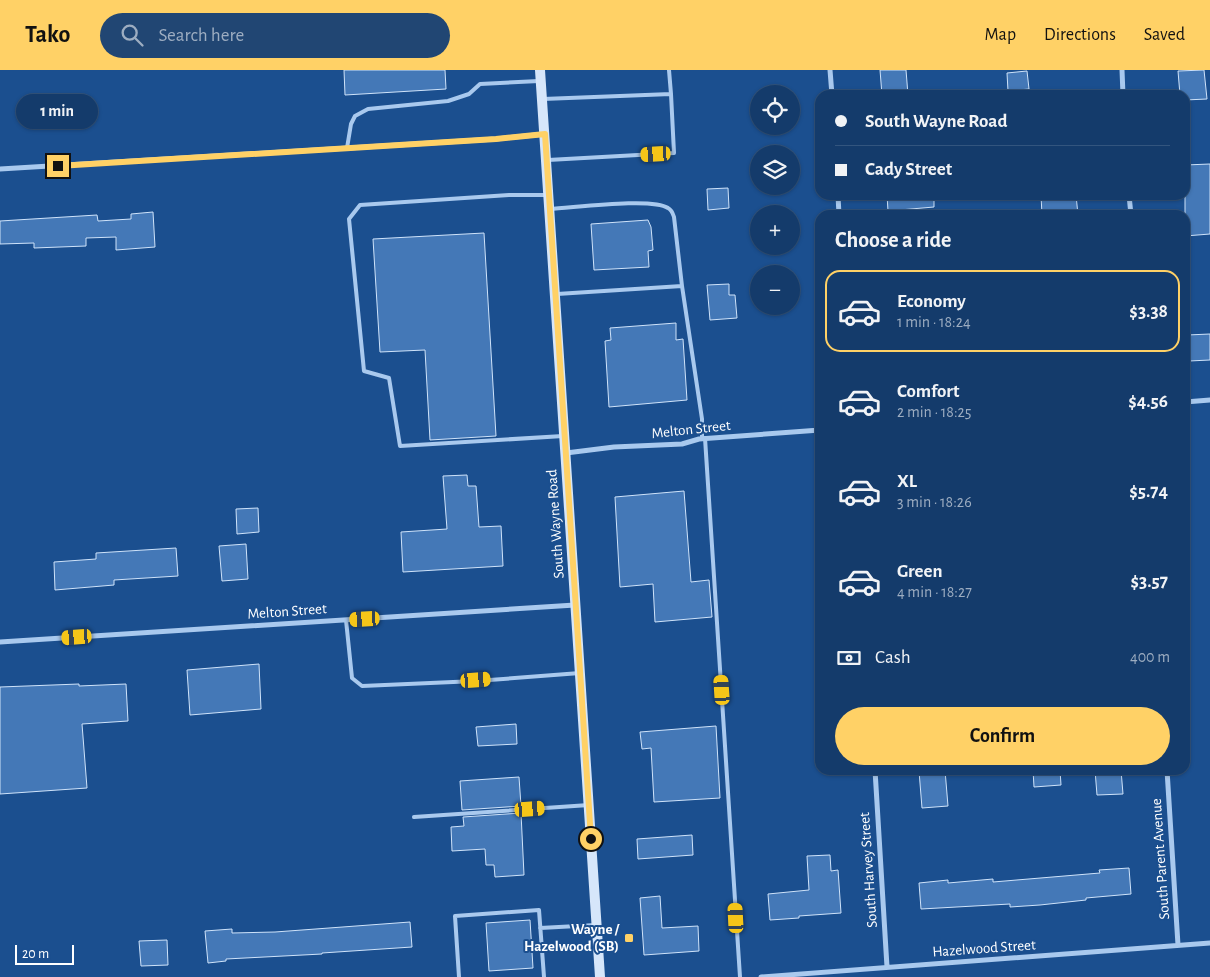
<!DOCTYPE html>
<meta charset="utf-8">
<style>
body{margin:0;font-family:"Alegreya Sans",sans-serif;background:#214673;color:#f1f3f6;height:100vh;display:flex;flex-direction:column;font-size:19px;white-space:nowrap}
*{box-sizing:border-box;margin:0}
p{font-size:16px;color:#9dadc1}
.icon{flex:none;width:28px;height:28px;fill:none;stroke:currentColor;stroke-width:2;stroke-linecap:round;stroke-linejoin:round}
.map{position:relative;flex:1;overflow:hidden}
.drawer{position:absolute;left:815px;top:140px;width:375px;height:565px;display:flex;flex-direction:column;background:#143b6b;border-radius:15px;box-shadow:0 1px 4px #0004,0 0 0 1px #33557e}
.drawer>*{flex:none}
.banner{position:absolute;left:815px;top:20px;width:375px;height:110px;border-radius:15px;box-shadow:0 1px 4px #0004,0 0 0 1px #33557e;display:grid;align-content:center;height:110px;padding:0 20px;background:#143b6b}
.fabs{position:absolute;left:750px;top:15px;display:grid;gap:10px}
.fabs a{display:grid;place-items:center;width:50px;height:50px;border-radius:50%;background:#143b6b;box-shadow:0 1px 4px #0004,0 0 0 1px #33557e;font-size:25px}
.scale{position:absolute;left:15px;bottom:12px;width:59px;box-sizing:border-box;padding-left:5px;border:2px solid #fff;border-top:0;font-size:14px;line-height:18px;white-space:nowrap;color:#fff;-webkit-text-stroke:4px #1b4f8f;paint-order:stroke}
.end{position:absolute;width:22px;height:22px;margin:-11px;border:6px solid #ffd166;background:#111;box-shadow:0 0 0 2px #111}
.from{border-radius:50%}
.bubble{position:absolute;height:35px;border-radius:18px;background:#143b6b;box-shadow:0 1px 4px #0004,0 0 0 1px #33557e;font-size:16px;font-weight:700;line-height:35px;text-align:center}
.car{position:absolute;width:15px;height:30px;margin:-15px -8px;border-radius:6px;box-shadow:0 0 4px 1px #0007;background:linear-gradient(#f5c518 24%,#345 0 40%,#f5c518 0 76%,#345 0 86%,#f5c518 0)}
.banner b{display:flex;align-items:center;gap:18px;height:48px;font-size:19px}
.banner b+b{border-top:1px solid #33557e}
.banner i{width:12px;height:12px;background:#f1f3f6}
ul{padding:0;list-style:none}
li{display:flex;align-items:center;gap:15px;height:82px;margin:0 10px 8px;padding:0 10px;border:2px solid transparent;border-radius:15px}
li div{flex:1}
li b{display:block;font-size:19px}
li em{font-style:normal;font-weight:700}
li.current{border-color:#ffd166}
li>.icon{width:45px;height:45px;stroke-width:1.5}
h2{padding:0 20px;font-size:22px;line-height:60px}
.pay{display:flex;align-items:center;gap:12px;height:55px;padding:0 20px;font-size:19px}
.pay p{margin-inline-start:auto}
.cta{display:flex;gap:10px;margin-top:auto;padding:10px 20px}
.cta a{flex:1;height:58px;border-radius:30px;background:#ffd166;color:#111;font-size:20px;font-weight:700;line-height:58px;text-align:center}
header{display:flex;align-items:center;gap:30px;box-sizing:border-box;height:70px;padding:0 25px;background:#ffd166;color:#111}
header strong{font-size:24px}
nav{display:flex;gap:28px;margin-inline-start:auto;font-size:18px}
.search{width:350px;height:45px;background:#214673;display:flex;align-items:center;gap:12px;box-sizing:border-box;padding:0 18px;border-radius:28px;color:#9dadc1;font-size:19px}
.map>svg:first-child{display:block}
</style>
<header>
<strong>Tako</strong>
<div class="search"><svg class="icon" aria-label="search" viewBox="0 0 24 24"><circle cx="10" cy="10" r="6"/><path d="M15 15l6 6"/></svg>Search here</div>
<nav><a>Map</a><a>Directions</a><a>Saved</a></nav>
</header>
<div class="map">
<svg width="1210" height="907" viewBox="0 0 1210 907">
<rect width="100%" height="100%" fill="#1b4f8f"/>
<path fill="#4478b7" stroke="#cfe3fa" d="M344 0H445L446 19 345 25Z
M880 0H906L908 25H882Z
M1204 0 1207 29 1185 30V25H1180L1178 1Z
M1027 1 1029 19 1008 21 1007 3Z
M1210 94V164L1185 166V95Z
M728 118 729 138 708 140 707 119Z
M887 125H934V137L888 141Z
M1041 125H1076L1078 145H1042Z
M153 142 155 177 116 180V167L86 168V176L34 178V173L0 174V151L97 145 98 151 131 149V144Z
M648 150 651 157 653 180 648 181 649 197 594 200 591 154Z
M484 163 496 366 430 370 425 280 380 282 373 169Z
M729 214V225H735L737 248 710 250 707 215Z
M676 253V270L683 269 687 330 609 337 605 271 611 270 610 258Z
M1210 264V290L1189 291 1187 265Z
M467 405 468 416H476L479 457 501 456 503 496 403 502 401 462 447 459 443 406Z
M684 421 691 512 709 510 712 547 655 552 653 514 620 517 615 427Z
M258 438 259 462 237 464 236 439Z
M246 474 248 509 222 511 219 476Z
M176 478 178 506 114 510V515L55 520 54 492 96 489V483Z
M259 594 261 639 190 645 187 600Z
M79 614V616L126 614 128 651 82 654 87 718 0 724V617Z
M516 654 517 674 478 676 476 657Z
M716 656 720 728 654 732 651 678 642 679 640 662Z
M945 700 948 736 922 738 919 701Z
M1033 700H1060L1061 715 1034 717Z
M1095 700H1121L1123 724 1097 725Z
M519 707 521 736 462 740 460 711Z
M521 743 524 805 495 807 494 795H486L485 779 452 781 451 757 464 756 463 747Z
M692 765 693 785 638 789 637 769Z
M830 785 831 801 838 800 841 843 799 846V848L770 850 768 824 809 820 807 786Z
M1129 798 1131 824 1086 828V830L1040 835 1010 837V834L921 839 919 813 948 810V813L993 809V812L1100 803 1099 800Z
M660 826 662 858 698 856 699 881 644 885 640 828Z
M530 850 533 898 489 901 486 853Z
M410 852 412 877 322 883V884L226 889V891L208 893 205 861 232 859V863L275 862Z
M167 870 168 895 141 896 139 871Z"/>
<g fill="none" stroke-linecap="round" stroke-linejoin="round">
<path stroke="#a9c9ee" stroke-width="4" d="M669 0 671 24
M543 29 671 24 674 83 548 90
M347 78 351 54 355 46 368 39 448 31 469 24 480 14 539 11
M546 125H509L360 135 349 149 364 301 389 308 400 376 563 366
M550 139C573 138 652 127 668 138 672 140 673 144 674 147L682 216 702 349V369
M557 224 682 216
M705 368 740 907
M346 550 352 608 362 616 476 611 580 603
M414 747 589 735
M540 858 596 855
M459 907 455 846 539 840 544 907"/>
<path stroke="#a9c9ee" stroke-width="5" d="M830 0 832 25
M1122 0 1123 25
M0 99 496 69 545 64
M838 125 839 145
M1129 125 1131 145
M1185 332 1210 330
M566 383 614 377 682 374 699 369 820 360
M0 572 575 535
M875 700 887 897
M1167 700 1178 875
M761 907 1210 873"/>
<path stroke="#d6e6fa" stroke-width="10" d="M540 0 600 907"/>
</g>
<g fill="none" stroke-linecap="round" stroke-linejoin="round">
<path stroke="#ffd166" stroke-width="6" d="M58 96 496 69 545 64 591 769"/>
</g>
<rect fill="#ffd166" stroke="#1b4f8f" stroke-width="2" x="624" y="863" width="10" height="10" rx="2.5"/>
<g text-anchor="middle" stroke-width="4" stroke-linejoin="round" paint-order="stroke">
<g font-size="15" fill="#fff" stroke="#1b4f8f">
<text transform="translate(691 359) rotate(-6)" y="5">Melton Street</text>
<text transform="translate(555 454) rotate(-94)" y="5">South Wayne Road</text>
<text transform="translate(287 541) rotate(-4)" y="5">Melton Street</text>
<text transform="translate(1160 789) rotate(-94)" y="5">South Parent Avenue</text>
<text transform="translate(868 800) rotate(-94)" y="5">South Harvey Street</text>
<text transform="translate(984 878) rotate(-4)" y="5">Hazelwood Street</text>
</g>
<g font-size="15" font-weight="bold" fill="#fff" stroke="#1b4f8f" text-anchor="end">
<text x="619" y="864">Wayne /<tspan x="619" dy="17">Hazelwood (SB)</tspan></text>
</g>
</g>
</svg>
<div class="fabs">
<a><svg class="icon" aria-label="locate" viewBox="0 0 24 24"><circle cx="12" cy="12" r="6"/><path d="M12 2v4M12 18v4M2 12h4M18 12h4"/></svg></a>
<a><svg class="icon" aria-label="layers" viewBox="0 0 24 24"><path d="M12 4l9 5-9 5-9-5zM3 14l9 5 9-5"/></svg></a>
<a>+</a>
<a>−</a>
</div>
<div class="scale">20 m</div>
<i class="end from" style="left:591px;top:769px"></i>
<i class="end" style="left:58px;top:96px"></i>
<div class="bubble" style="left:16px;top:24px;width:82px">1 min</div>
<i class="car" style="left:656px;top:84px;rotate:267deg"></i>
<i class="car" style="left:365px;top:549px;rotate:267deg"></i>
<i class="car" style="left:77px;top:567px;rotate:266deg"></i>
<i class="car" style="left:476px;top:610px;rotate:86deg"></i>
<i class="car" style="left:722px;top:620px;rotate:356deg"></i>
<i class="car" style="left:530px;top:739px;rotate:86deg"></i>
<i class="car" style="left:736px;top:848px;rotate:357deg"></i>
<div class="banner">
<b><i class="from"></i>South Wayne Road</b>
<b><i></i>Cady Street</b>
</div>
<section class="drawer">
<h2>Choose a ride</h2>
<ul>
<li class="current"><svg class="icon" aria-label="car" viewBox="0 0 24 24"><path d="M5 17H2v-5l4-1 3-4h7l3 4 3 1v5h-3M9 17h6M6 11h13"/><circle cx="7" cy="17" r="2"/><circle cx="17" cy="17" r="2"/></svg><div><b>Economy</b><p>1 min · 18:24</p></div><em>$3.38</em></li>
<li><svg class="icon" aria-label="car" viewBox="0 0 24 24"><path d="M5 17H2v-5l4-1 3-4h7l3 4 3 1v5h-3M9 17h6M6 11h13"/><circle cx="7" cy="17" r="2"/><circle cx="17" cy="17" r="2"/></svg><div><b>Comfort</b><p>2 min · 18:25</p></div><em>$4.56</em></li>
<li><svg class="icon" aria-label="car" viewBox="0 0 24 24"><path d="M5 17H2v-5l4-1 3-4h7l3 4 3 1v5h-3M9 17h6M6 11h13"/><circle cx="7" cy="17" r="2"/><circle cx="17" cy="17" r="2"/></svg><div><b>XL</b><p>3 min · 18:26</p></div><em>$5.74</em></li>
<li><svg class="icon" aria-label="car" viewBox="0 0 24 24"><path d="M5 17H2v-5l4-1 3-4h7l3 4 3 1v5h-3M9 17h6M6 11h13"/><circle cx="7" cy="17" r="2"/><circle cx="17" cy="17" r="2"/></svg><div><b>Green</b><p>4 min · 18:27</p></div><em>$3.57</em></li>
</ul>
<div class="pay"><svg class="icon" aria-label="cash" viewBox="0 0 24 24"><path d="M3 7h18v10H3z"/><circle cx="12" cy="12" r="2"/></svg>Cash<p>400 m</p></div>
<div class="cta"><a>Confirm</a></div>
</section>
</div>
